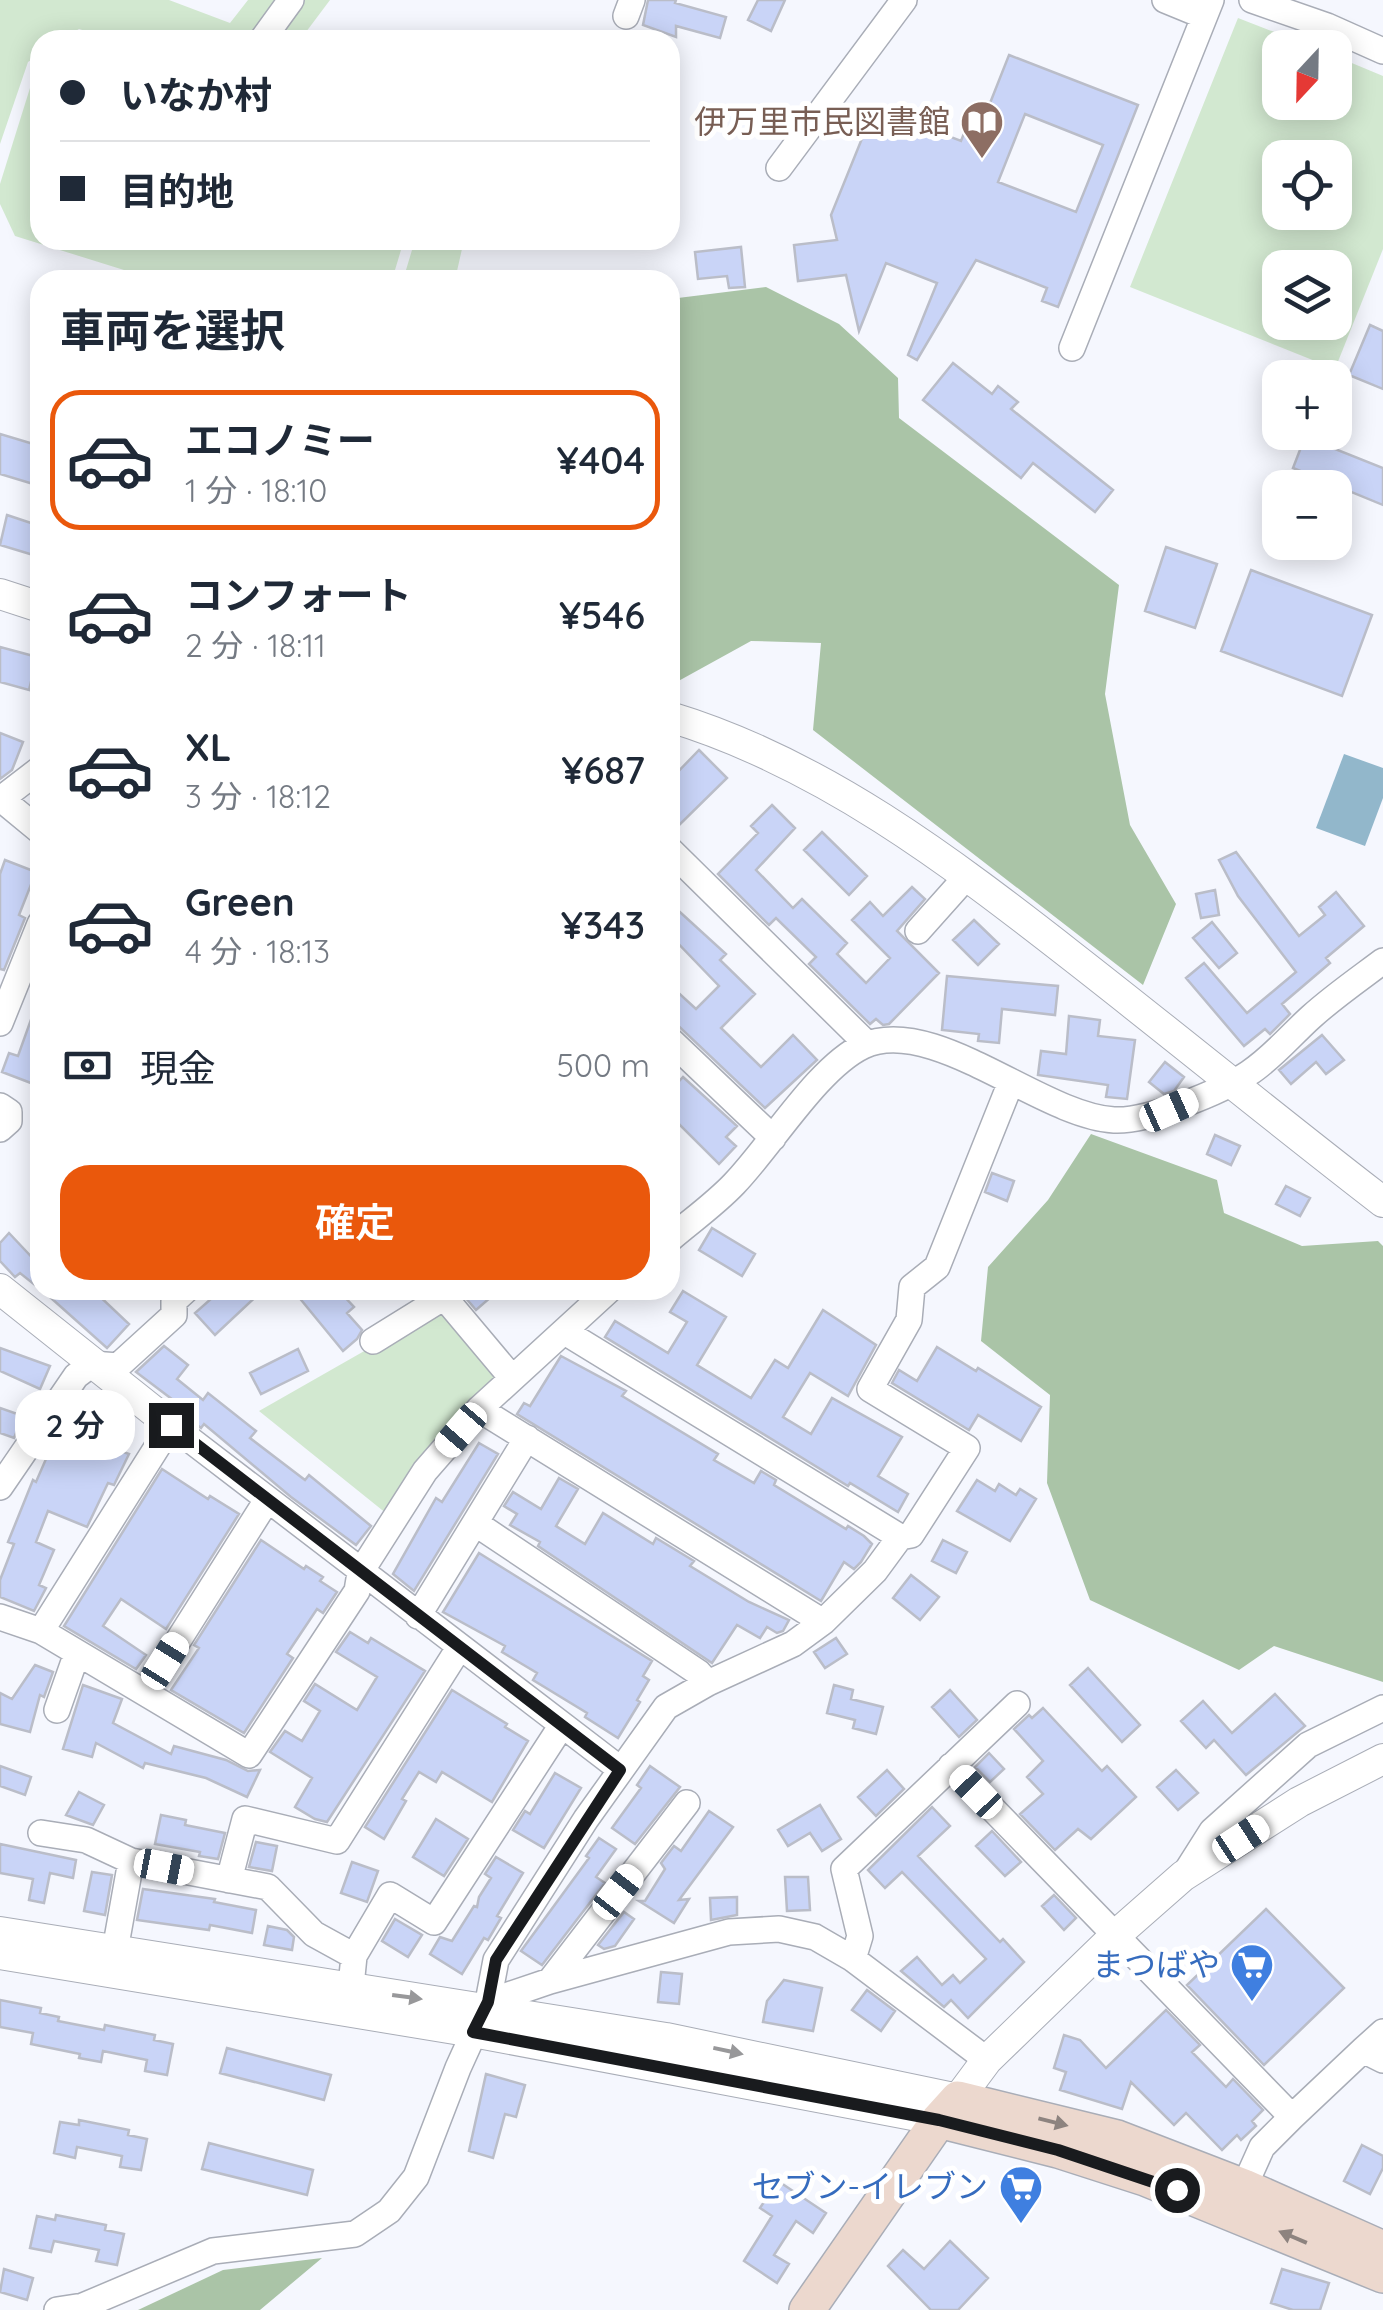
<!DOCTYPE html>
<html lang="ja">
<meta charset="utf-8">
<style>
body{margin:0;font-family:Quicksand,"Noto Sans JP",sans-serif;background:#f6f6f7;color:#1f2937;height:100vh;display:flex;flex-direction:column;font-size:38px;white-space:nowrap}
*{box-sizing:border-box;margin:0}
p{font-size:32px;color:#747a83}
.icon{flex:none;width:55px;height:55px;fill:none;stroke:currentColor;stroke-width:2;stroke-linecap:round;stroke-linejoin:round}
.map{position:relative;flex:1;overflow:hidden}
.details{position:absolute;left:30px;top:270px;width:650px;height:1030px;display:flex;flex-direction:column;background:#fff;border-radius:30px;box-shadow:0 5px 25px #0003}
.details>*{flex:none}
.hud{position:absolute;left:30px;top:30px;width:650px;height:220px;border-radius:30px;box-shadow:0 5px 25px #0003;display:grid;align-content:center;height:220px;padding:0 30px;background:#fff}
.needle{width:65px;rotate:202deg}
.controls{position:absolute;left:1262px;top:30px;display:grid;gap:20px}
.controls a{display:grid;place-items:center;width:90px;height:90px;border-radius:20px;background:#fff;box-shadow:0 5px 25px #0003;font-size:50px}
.end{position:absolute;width:45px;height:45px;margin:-22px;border:12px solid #191b1e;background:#fff;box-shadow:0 0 0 5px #fff}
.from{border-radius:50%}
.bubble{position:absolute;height:70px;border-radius:30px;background:#fff;box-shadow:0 5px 25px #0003;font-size:32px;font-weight:600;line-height:70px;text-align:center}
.car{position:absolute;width:30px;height:60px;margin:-30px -15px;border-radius:12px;box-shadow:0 0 8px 2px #0007;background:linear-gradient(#fff 24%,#345 0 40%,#fff 0 76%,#345 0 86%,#fff 0)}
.hud b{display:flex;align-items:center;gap:35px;height:95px;font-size:38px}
.hud b+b{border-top:2px solid #e0e1e3}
.hud i{width:25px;height:25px;background:#1f2937}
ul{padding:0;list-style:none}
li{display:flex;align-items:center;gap:30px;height:140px;margin:0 20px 15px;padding:0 10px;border:5px solid transparent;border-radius:30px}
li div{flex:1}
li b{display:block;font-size:38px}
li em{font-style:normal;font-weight:600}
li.selected{border-color:#ea580c}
li>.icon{width:90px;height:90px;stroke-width:1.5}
h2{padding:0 30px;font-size:45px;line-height:120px}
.pay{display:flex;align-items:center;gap:25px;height:110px;padding:0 30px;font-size:38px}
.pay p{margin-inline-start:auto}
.primary-button{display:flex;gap:20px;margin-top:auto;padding:20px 30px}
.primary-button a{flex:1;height:115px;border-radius:30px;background:#ea580c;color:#fff;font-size:40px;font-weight:600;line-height:115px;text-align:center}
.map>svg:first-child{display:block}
</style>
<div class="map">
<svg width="1383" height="2310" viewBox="0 0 1383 2310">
<rect width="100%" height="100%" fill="#f5f7fe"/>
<path fill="#d2e8d0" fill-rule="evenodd" d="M0 0H169L230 23 248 0H330L300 40H114L79 29 61 40H40V54L28 62 0 144Z
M1238 18 1313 47 1280 48V102H1335V56L1383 76V249L1335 369 1130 287ZM1280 158H1335V212H1280ZM1280 268H1335V322H1280Z
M40 69V240H404L392 280H156L15 236 0 204V184L35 72Z
M415 240H464L455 280H403Z
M438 1309 498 1378 387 1514 259 1411Z"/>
<path fill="#aac4a7" d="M766 287 839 324 898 378 899 418 1119 585 1105 694 1130 825 1176 904 1143 985 813 730 821 643 751 641 673 684 670 681V299Z
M1091 1134 1217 1180 1224 1213 1302 1246 1378 1241 1383 1246V1682L1274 1646 1239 1670 1090 1600 1047 1483 1050 1395 981 1341 988 1267 1048 1200Z
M322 2258 260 2310H138L223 2270Z"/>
<path fill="#92b7cb" d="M1344 754 1383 768V798L1365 846 1316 828Z"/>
<path fill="#c9d4f7" stroke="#babdc8" stroke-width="2.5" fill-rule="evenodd" d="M648 0H676L675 3 726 17 720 38 676 26V37L643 25Z
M758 0H785L771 31 748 20Z
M1009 55 1138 105 1058 307 1042 301 1047 288 976 260 917 360 908 355 937 283 886 263 859 331 846 275 798 281 794 245 837 240 831 215 863 136 856 134 867 105 961 141 967 126 979 131ZM1025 114 1103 145 1076 212 998 182Z
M741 247 745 287 729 288 727 276 698 279 695 252Z
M1370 325 1383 331V389L1349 375Z
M953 363 992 394 998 386 1018 402 1011 409 1113 490 1095 512 1033 463 1021 478 923 400Z
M0 434 40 446V486L0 474Z
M1305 437 1383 468V505L1293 468Z
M7 515 40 526V557L0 545Z
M1166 547 1217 564 1195 628 1145 611Z
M1251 570 1372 615 1342 696 1221 651Z
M0 647 37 657 29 690 0 682Z
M0 733 23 742 12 770 0 779Z
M699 750 727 778 670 834V780Z
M772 805 795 828 756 870 793 908 802 899 847 943 837 954 866 983 890 958 852 920 870 902 883 916 912 887 925 899 897 931 939 973 889 1024 883 1025 876 1019 870 1024 809 964 816 957 776 918 769 925 718 874 758 833 751 826Z
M822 832 867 876 849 895 804 850Z
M1236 852 1299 936 1325 915 1319 907 1336 892 1364 926 1326 958 1330 963 1282 1004 1290 1014 1270 1034 1265 1029 1244 1046 1186 978 1204 963 1247 1013 1296 972 1238 896 1219 860Z
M5 860 36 872 19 915 25 918 4 970 0 969V874Z
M1215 890 1219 915 1201 918 1196 894Z
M670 903 726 954 720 960 755 994 721 1028 761 1067 793 1035 817 1060 765 1108 670 1018V985L696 1009 719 986 670 935Z
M974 920 999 944 978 965 953 940Z
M1212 922 1237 953 1219 968 1193 938Z
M947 976 1058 986 1055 1015 1002 1009 999 1043 978 1041 979 1034 942 1030Z
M38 1000 40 1057 31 1083 2 1072 9 1053 18 1056Z
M1069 1016 1100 1020 1098 1036 1135 1040 1127 1099 1106 1097 1108 1085 1038 1075 1041 1051 1066 1054Z
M1322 1035 1344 1060 1326 1074 1316 1062 1291 1084 1279 1070Z
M1165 1062 1184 1077 1174 1091 1164 1094 1149 1082Z
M683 1077 737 1126 726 1137 736 1146 719 1164 679 1124 670 1134V1091Z
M1215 1135 1240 1146 1231 1165 1207 1154Z
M992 1173 1014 1181 1007 1201 985 1192Z
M1286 1186 1310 1198 1300 1216 1276 1204Z
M712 1228 755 1254 742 1276 699 1250Z
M9 1233 40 1266V1289L20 1273 15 1277 0 1261V1243Z
M42 1290H93L129 1324 107 1348Z
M221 1290H263L215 1335 195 1313Z
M293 1290H338L354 1307 347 1313 362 1330 357 1339 343 1351Z
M459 1290H499L476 1310Z
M683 1291 726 1317 697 1365 751 1398 775 1360 788 1368 823 1310 876 1345 848 1396 810 1373 783 1417 811 1434 832 1398 902 1437 878 1476 908 1494 898 1512 850 1483 848 1486 605 1337 615 1321 668 1353 687 1322 670 1312Z
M164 1346 188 1365 177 1379 203 1400 208 1393 256 1431 250 1438 305 1480 309 1475 371 1526 356 1545 291 1497 204 1424 201 1428 188 1418 177 1403 136 1372Z
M937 1347 976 1371 978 1368 1041 1407 1021 1441 978 1415 969 1430 892 1383 899 1370 917 1381Z
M0 1348 50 1366 40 1389 0 1371Z
M298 1349 308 1371 261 1394 250 1373Z
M561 1356 626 1391 622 1396 718 1454 714 1460 754 1483 761 1471 776 1480 774 1485 846 1529 848 1526 864 1536 872 1544 861 1562 854 1569 844 1562 821 1601 517 1414 524 1403 530 1406Z
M0 1408 23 1416 14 1438 0 1433Z
M59 1429 129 1454 114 1485 108 1483 87 1527 48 1511 36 1542 54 1550 39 1585 46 1588 34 1611 0 1597V1580L14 1544 8 1542 33 1480 36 1482Z
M479 1443 498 1454 414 1591 393 1574 436 1498 442 1502Z
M162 1469 208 1499 210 1496 239 1514 166 1629 121 1599 103 1626 146 1655 136 1669 64 1626Z
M559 1478 578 1489 556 1526 585 1544 603 1513 653 1544 656 1538 694 1561 690 1566 749 1602 789 1620 783 1631 777 1633 767 1627 760 1638 737 1625 712 1663 538 1546 540 1542 510 1525 517 1514 504 1506 513 1492 541 1509Z
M977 1480 995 1491 999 1484 1016 1495 1020 1489 1036 1499 1010 1541 957 1511Z
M261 1540 304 1569 306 1566 323 1577 320 1581 337 1592 323 1613 317 1609 287 1654 293 1658 244 1733 171 1690 199 1648 194 1645Z
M943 1540 967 1552 956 1573 932 1561Z
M479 1553 652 1661 643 1676 649 1680 637 1700 640 1702 618 1738 585 1717 587 1713 533 1680 537 1673 502 1652 505 1646 443 1612Z
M911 1575 939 1597 920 1620 893 1598Z
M350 1632 368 1643 371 1638 425 1671 327 1822 315 1819 295 1807 312 1778 270 1752 285 1731 302 1741 320 1711 304 1701 315 1684 357 1710 377 1677 336 1652Z
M836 1638 847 1654 825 1668 814 1652Z
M35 1665 53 1672 44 1697 40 1695 30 1732 0 1724V1693L12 1699Z
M1088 1668 1140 1725 1122 1742 1070 1685Z
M83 1685 122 1699 113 1723 171 1754 174 1746 226 1760 248 1771 260 1770 247 1797 206 1778 145 1763 143 1768 96 1743 92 1757 63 1749Z
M834 1685 853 1690 851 1699 883 1707 876 1734 853 1728 855 1720 827 1713Z
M452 1690 507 1724 505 1727 528 1741 492 1802 442 1772 436 1782 419 1772 402 1799 406 1801 384 1839 365 1827Z
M950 1690 977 1720 959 1737 932 1707Z
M1275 1694 1305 1726 1246 1775 1214 1740 1206 1748 1181 1721 1203 1701 1232 1733Z
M1043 1708 1102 1771 1107 1766 1136 1797 1091 1839 1078 1829 1055 1850 1020 1814 1043 1794 1027 1777 1043 1761 1014 1729 1029 1715 1032 1718Z
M989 1753 1004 1769 990 1782 975 1767Z
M0 1766 31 1777 25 1795 0 1786Z
M650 1766 680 1787 635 1844 612 1828 641 1788 637 1785Z
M887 1770 904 1789 876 1816 858 1797Z
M1176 1770 1198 1793 1178 1810 1157 1787Z
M555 1773 581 1788 544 1848 513 1830 525 1811 530 1814Z
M79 1792 104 1805 93 1825 66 1815Z
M820 1805 841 1839 822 1851 810 1833 788 1846 778 1830Z
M932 1807 950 1826 918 1856 1000 1942 1003 1939 1024 1962 968 2018 951 2000 944 2007 901 1971 917 1957 942 1985 953 1975 960 1983 986 1959 902 1872 885 1888 868 1870Z
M709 1811 733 1827 679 1900 689 1899 674 1923 639 1901H645L665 1869 661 1863 674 1846 681 1851Z
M161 1815 186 1820 185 1825 225 1833 218 1859 199 1856 200 1852 155 1844Z
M436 1819 468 1839 444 1876 413 1857Z
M992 1831 1021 1862 1005 1876 976 1846Z
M599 1838 616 1849 596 1877 605 1883 542 1965 521 1951 589 1858 586 1856Z
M256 1842 277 1846 272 1871 249 1867Z
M0 1844 76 1860 73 1878 50 1873 44 1903 29 1900 33 1879 0 1873Z
M496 1857 523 1873 497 1916 501 1918 488 1940 484 1938 462 1974 430 1954 440 1937 452 1941 474 1906 477 1907 479 1897 491 1878 485 1874Z
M352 1862 378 1871 367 1902 341 1893Z
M92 1872 112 1875 105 1915 84 1911Z
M785 1877H808L810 1910 787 1911Z
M143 1889 215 1899 214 1902 256 1910 252 1933 210 1925 209 1930 137 1920Z
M1054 1895 1076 1918 1064 1930 1042 1906Z
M737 1897V1915L711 1920 710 1898Z
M1266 1909 1344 1988 1264 2065 1187 1985Z
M624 1912 634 1919 615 1946 604 1949 598 1945Z
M395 1919 422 1935 408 1957 382 1941Z
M268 1926 287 1930 294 1937 292 1950 264 1945Z
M661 1972 682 1974 679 2004 658 2002Z
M784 1980 822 1988 813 2031 763 2022 767 2001Z
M867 1990 895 2011 881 2031 852 2010Z
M0 2000 41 2008 40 2013 59 2017 58 2021 104 2030 105 2025 155 2035 154 2040 173 2044 167 2075 145 2071 147 2060 103 2051 101 2062 79 2058 80 2054 31 2044 33 2033 0 2027Z
M1166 2010 1200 2045 1192 2052 1226 2087 1233 2079 1263 2110 1252 2121 1256 2126 1241 2140 1237 2135 1222 2150 1186 2113 1174 2125 1131 2082 1122 2109 1060 2090 1066 2072 1054 2068 1064 2035 1080 2040 1106 2068Z
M227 2048 331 2075 324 2100 220 2073Z
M486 2074 525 2085 516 2117 505 2114 493 2158 469 2151Z
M79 2120 129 2130 128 2135 147 2139 141 2170 120 2167 122 2156 77 2147 75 2158 54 2153 60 2122 79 2125Z
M209 2143 313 2170 307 2195 202 2169Z
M1362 2145 1383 2156V2168L1370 2194 1344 2181Z
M778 2181 826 2213 813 2233 796 2221 774 2255 789 2264 777 2283 744 2261 772 2216 760 2208Z
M56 2215 106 2225 105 2230 124 2234 117 2265 96 2261 99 2250 54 2241 51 2252 30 2248 37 2216 55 2220Z
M950 2241 988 2278 958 2310H931L888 2266 903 2250 924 2269Z
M4 2269 33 2278 27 2300 0 2292Z
M1282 2269 1329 2283 1320 2310H1293L1271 2303Z"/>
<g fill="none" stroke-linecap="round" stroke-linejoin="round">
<g stroke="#a9adb7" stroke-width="28">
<path id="minor" d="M1165 0 1204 16
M1252 0 1327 26 1383 51
M626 16 632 0
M262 40 291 0
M779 168 904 0
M1072 348 1211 0
M0 798 40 831
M1 799 40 769
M670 850 867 1044
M918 931 968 875
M0 1023 40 924
M670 1040 773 1138
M0 1106 9 1112V1121L0 1129
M670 1239C691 1221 715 1204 734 1184 771 1146 817 1068 863 1046 933 1014 1041 1116 1114 1120 1147 1122 1221 1092 1249 1073 1272 1058 1291 1035 1311 1017 1333 997 1359 979 1383 961
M565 1332 900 1537
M373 1341 444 1297 512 1378
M479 1409 823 1622
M0 1487 76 1376 92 1364 118 1366 174 1315V1301L186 1290
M475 1523 699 1673 708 1683
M418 1616 527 1438
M0 1617 41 1631 249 1755 357 1591 360 1573 425 1471 479 1409 609 1290
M41 1631 171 1425 620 1769
M145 1693 267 1500
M57 1710 77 1653
M951 1766 1292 2117 1262 2147 1244 2187
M41 1833 86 1840 131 1861
M1186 1872 1212 1831 1308 1745 1383 1708
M229 1880 245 1819 337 1841 459 1648
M853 1959 860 1936 844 1869 1017 1704
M112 1967 131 1861 268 1887 314 1934 354 1956
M550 1981 687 1803
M488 2002 550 1981 729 1932 779 1929 815 1937 853 1959 987 2060
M349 2006 354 1956 390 1895 434 1922 562 1725
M1363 2050 1383 2032
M1292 2117 1363 2050 1383 2060
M57 2310 83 2306 213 2251 355 2234 389 2211 416 2177 458 2068 488 2002 496 1960 586 1819 666 1707 708 1683 793 1644 823 1622 875 1571 900 1537 911 1535 967 1448 870 1389 909 1320 912 1287 937 1267 1011 1082"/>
</g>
<g stroke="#a9adb7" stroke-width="32">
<path id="tertiary" d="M0 594 40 607
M670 717C822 763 950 861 1073 957 1177 1038 1279 1122 1383 1202
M0 1289 171 1425
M0 1932 666 2038 958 2099 987 2060 1117 1934 1183 1876 1299 1802 1383 1759
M0 1954 473 2032 939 2120"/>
</g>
<g stroke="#a9adb7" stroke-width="38">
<path id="secondary" d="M939 2120 1058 2150 1145 2178 1383 2275
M807 2310 939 2120 958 2099 1117 2138 1244 2187 1383 2249"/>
</g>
<use href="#minor" stroke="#fff" stroke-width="25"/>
<use href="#tertiary" stroke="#fff" stroke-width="30"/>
<use href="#secondary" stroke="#ecd8ce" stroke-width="35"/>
</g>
<defs><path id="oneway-solid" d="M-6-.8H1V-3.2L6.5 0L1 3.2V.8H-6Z" transform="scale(2.5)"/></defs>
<g fill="#98989a">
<use href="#oneway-solid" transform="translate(407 1997) rotate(8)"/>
<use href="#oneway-solid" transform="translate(728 2051) rotate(12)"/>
</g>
<g fill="#8d837f">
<use href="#oneway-solid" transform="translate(1053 2122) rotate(14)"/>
<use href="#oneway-solid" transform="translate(1293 2237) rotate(-157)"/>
</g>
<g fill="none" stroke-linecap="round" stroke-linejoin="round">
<path stroke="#191b1e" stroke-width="12" d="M171 1425 620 1770 496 1960 488 2002 473 2032 939 2120 1058 2150 1177 2190"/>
</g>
<defs>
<g id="library-pin" transform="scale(2.25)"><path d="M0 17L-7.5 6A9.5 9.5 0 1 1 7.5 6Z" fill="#8d6e63" stroke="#fff"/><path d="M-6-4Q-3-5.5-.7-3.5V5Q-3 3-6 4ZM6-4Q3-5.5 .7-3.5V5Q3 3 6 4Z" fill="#fff"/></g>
<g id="supermarket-pin" transform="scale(2.25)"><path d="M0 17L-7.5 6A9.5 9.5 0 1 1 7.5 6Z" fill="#3f7fe0" stroke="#fff"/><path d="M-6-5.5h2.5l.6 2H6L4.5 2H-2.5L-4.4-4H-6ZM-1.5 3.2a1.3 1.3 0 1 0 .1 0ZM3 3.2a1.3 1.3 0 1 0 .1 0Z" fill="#fff"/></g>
</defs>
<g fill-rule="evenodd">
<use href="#library-pin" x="982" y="122"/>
<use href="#supermarket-pin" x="1252" y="1965"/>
<use href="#supermarket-pin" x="1021" y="2187"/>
</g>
<g text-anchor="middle" stroke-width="10" stroke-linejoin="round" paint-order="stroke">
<g font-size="32" fill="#785e54" stroke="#fff" text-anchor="end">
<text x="950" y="133">伊万里市民図書館</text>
</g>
<g font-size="32" fill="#366cbe" stroke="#fff" text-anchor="end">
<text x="1220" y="1976">まつばや</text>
<text x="988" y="2198">セブン-イレブン</text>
</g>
</g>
</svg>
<div class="controls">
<a><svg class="needle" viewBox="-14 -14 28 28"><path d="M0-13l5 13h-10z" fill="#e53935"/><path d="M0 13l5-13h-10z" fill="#747a83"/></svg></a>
<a><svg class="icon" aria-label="locate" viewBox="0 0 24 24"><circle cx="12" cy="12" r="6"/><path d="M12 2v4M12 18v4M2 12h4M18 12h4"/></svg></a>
<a><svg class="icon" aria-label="layers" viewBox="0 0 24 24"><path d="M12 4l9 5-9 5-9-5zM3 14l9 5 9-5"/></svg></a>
<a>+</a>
<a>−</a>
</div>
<i class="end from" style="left:1177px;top:2190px"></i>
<i class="end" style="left:171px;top:1425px"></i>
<div class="bubble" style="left:15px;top:1390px;width:120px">2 分</div>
<i class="car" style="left:1169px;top:1110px;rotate:66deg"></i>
<i class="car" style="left:461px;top:1430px;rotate:221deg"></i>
<i class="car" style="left:165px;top:1661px;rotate:32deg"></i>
<i class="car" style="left:976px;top:1792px;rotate:316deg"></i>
<i class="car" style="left:1241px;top:1839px;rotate:57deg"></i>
<i class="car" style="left:164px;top:1867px;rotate:101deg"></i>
<i class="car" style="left:618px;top:1892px;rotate:38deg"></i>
<div class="hud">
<b><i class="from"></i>いなか村</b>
<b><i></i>目的地</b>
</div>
<section class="details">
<h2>車両を選択</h2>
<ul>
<li class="selected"><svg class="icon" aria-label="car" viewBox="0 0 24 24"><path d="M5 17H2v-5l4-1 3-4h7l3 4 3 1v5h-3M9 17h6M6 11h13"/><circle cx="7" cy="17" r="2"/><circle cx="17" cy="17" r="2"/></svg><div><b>エコノミー</b><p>1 分 · 18:10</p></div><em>¥404</em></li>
<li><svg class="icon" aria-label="car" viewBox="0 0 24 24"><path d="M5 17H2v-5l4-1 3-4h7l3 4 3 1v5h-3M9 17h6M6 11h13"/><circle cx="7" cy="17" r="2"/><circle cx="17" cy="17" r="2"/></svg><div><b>コンフォート</b><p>2 分 · 18:11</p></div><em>¥546</em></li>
<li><svg class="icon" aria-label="car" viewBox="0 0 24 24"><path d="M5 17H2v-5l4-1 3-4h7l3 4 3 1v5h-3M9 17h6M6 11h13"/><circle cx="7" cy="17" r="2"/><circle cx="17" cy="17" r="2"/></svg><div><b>XL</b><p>3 分 · 18:12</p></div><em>¥687</em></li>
<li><svg class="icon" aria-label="car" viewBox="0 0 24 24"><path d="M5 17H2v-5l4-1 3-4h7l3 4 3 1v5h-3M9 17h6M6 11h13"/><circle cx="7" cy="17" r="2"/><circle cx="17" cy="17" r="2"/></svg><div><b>Green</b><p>4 分 · 18:13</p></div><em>¥343</em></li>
</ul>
<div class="pay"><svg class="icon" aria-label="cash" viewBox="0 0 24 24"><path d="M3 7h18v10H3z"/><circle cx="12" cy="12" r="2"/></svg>現金<p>500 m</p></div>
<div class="primary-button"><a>確定</a></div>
</section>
</div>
